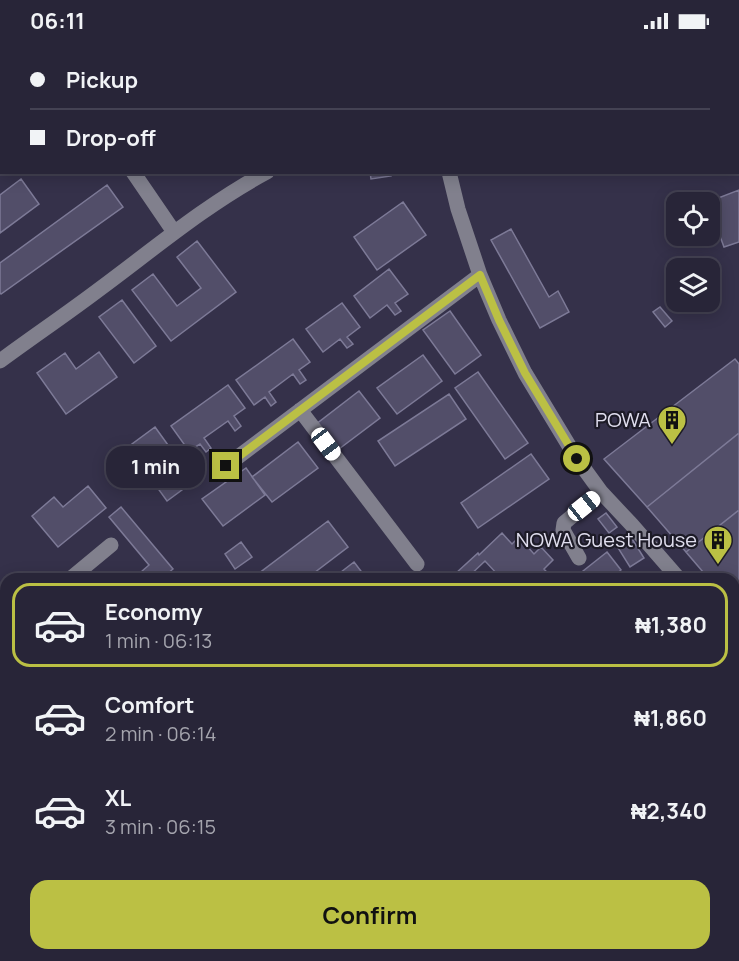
<!DOCTYPE html>
<meta charset="utf-8">
<style>
body{margin:0;font-family:Manrope,sans-serif;background:#302d40;color:#f1f3f6;height:100vh;display:flex;flex-direction:column;font-size:22px;white-space:nowrap}
*{box-sizing:border-box;margin:0}
p{font-size:20px;color:#a5a5ae}
.icon{flex:none;width:33px;height:33px;fill:none;stroke:currentColor;stroke-width:2;stroke-linecap:round;stroke-linejoin:round}
.map{position:relative;flex:1;overflow:hidden}
.panel{position:absolute;left:0px;top:531px;width:740px;height:388px;display:flex;flex-direction:column;background:#282538;border-radius:18px 18px 0 0;box-shadow:0 3px 15px #0003,0 0 0 2px #444253}
.panel>*{flex:none}
.banner{position:absolute;left:0px;top:0px;width:740px;height:132px;box-shadow:0 3px 15px #0003,0 0 0 2px #444253;display:grid;align-content:center;height:132px;padding:0 30px;background:#282538}
.controls{position:absolute;left:666px;top:150px;display:grid;gap:12px}
.controls a{display:grid;place-items:center;width:54px;height:54px;border-radius:12px;background:#282538;box-shadow:0 3px 15px #0003,0 0 0 2px #444253;font-size:30px}
.end{position:absolute;width:27px;height:27px;margin:-14px;border:8px solid #bbc044;background:#111;box-shadow:0 0 0 3px #111}
.from{border-radius:50%}
.bubble{position:absolute;height:42px;border-radius:18px;background:#282538;box-shadow:0 3px 15px #0003,0 0 0 2px #444253;font-size:20px;font-weight:700;line-height:42px;text-align:center}
.car{position:absolute;width:18px;height:36px;margin:-18px -9px;border-radius:8px;box-shadow:0 0 4px 2px #0007;background:linear-gradient(#fff 24%,#345 0 40%,#fff 0 76%,#345 0 86%,#fff 0)}
.banner b{display:flex;align-items:center;gap:21px;height:57px;font-size:22px}
.banner b+b{border-top:2px solid #444253}
.banner i{width:15px;height:15px;background:#f1f3f6}
ul{padding:10px 0 0;list-style:none}
li{display:flex;align-items:center;gap:18px;height:84px;margin:0 12px 9px;padding:0 18px;border:3px solid transparent;border-radius:18px}
li div{flex:1}
li b{display:block;font-size:22px}
li em{font-style:normal;font-weight:700}
li.active{border-color:#bbc044}
li>.icon{width:54px;height:54px;stroke-width:1.5}
.button{display:flex;gap:12px;margin-top:auto;padding:12px 30px}
.button a{flex:1;height:69px;border-radius:18px;background:#bbc044;color:#111;font-size:24px;font-weight:700;line-height:69px;text-align:center}
.status{display:flex;justify-content:space-between;align-items:center;height:42px;padding:0 30px;background:#282538;direction:ltr}
.status svg{height:16px;fill:currentColor}
.map>svg:first-child{display:block}
</style>
<div class="status"><b>06:11</b><svg viewBox="0 0 49 12"><path d="M0 12V9h3v3zM5 12V6h3v6zM10 12V3h3v9zM15 12V0h3v12zM26 1h20v11H26zM47 4h2v5h-2z"/></svg></div>
<div class="map">
<svg width="739" height="919" viewBox="0 0 739 919">
<rect width="100%" height="100%" fill="#35314a"/>
<path fill="#524e69" stroke="#7d7a97" stroke-width="1.5" d="M208 0H256L257 2H206Z
M370 130H390L391 134 371 137Z
M21 137 39 162 0 191V153Z
M107 143 123 165 1 252 0 251V221Z
M739 148V200L724 205 710 167 708 160Z
M403 160 426 193 377 228 354 195Z
M511 187 549 255 558 249 569 270 540 286 491 198Z
M197 199 236 250 171 299 132 248 153 232 177 264 201 246 177 215Z
M389 227 408 252 395 261 401 269 395 273 387 263 370 276 354 254Z
M122 258 156 304 134 321 99 275Z
M342 261 360 285 347 295 353 302 347 306 340 297 323 310 306 287Z
M660 265 672 279 665 285 653 270Z
M450 269 481 313 455 332 423 288Z
M293 297 310 320 299 328 306 338 300 342 293 332 269 350 276 360 271 364 265 355 254 363 236 338Z
M99 310 117 335 66 372 37 331 65 311 76 327Z
M423 313 442 339 397 372 377 346Z
M735 317 739 322V391L647 465 604 417Z
M478 330 528 401 505 417 455 346Z
M228 343 245 366 234 374 241 384 235 389 228 379 204 396 211 406 206 410 200 402 189 409 171 384Z
M359 349 380 376 335 410 315 383Z
M449 352 466 377 395 424 378 399Z
M155 385 194 439 167 459 128 405Z
M739 391V468L686 510 647 465Z
M298 400 318 426 272 460 252 435Z
M531 412 549 437 478 486 461 461Z
M246 426 265 453 223 484 202 457Z
M88 444 106 466 58 505 32 474 54 455 63 465Z
M121 465 173 527 161 537H133L149 523 109 475Z
M739 468V548L734 552V537H709L686 510Z
M606 471 617 485 609 491 598 477Z
M328 479 348 505 306 537H262L258 532Z
M502 491 512 502 519 495 534 512 541 505 553 518 544 527 553 537H497L500 535 485 519 466 537H460L455 532 478 511 479 513Z
M629 492 644 516 630 525 615 501Z
M241 500 252 515 235 527 225 512Z
M607 510 621 528 610 537H573Z
M354 520 367 537H332Z
M739 548V575L734 568V552Z
M0 571 6 577V650L0 655Z
M734 671 739 678V696L734 700Z
M739 794V825L734 829V798Z
M99 914H136L141 919H104Z
M346 914H395L399 919H339Z
M417 914H435L436 915 431 919H421Z
M528 914H592L588 919H532Z"/>
<g fill="none" stroke-linecap="round" stroke-linejoin="round">
<path stroke="#81808d" stroke-width="15" d="M38 0 39 2
M529 0 530 2
M738 4H739
M133 130 174 190
M449 130 458 167 480 233 499 278 525 331 577 417 601 450 632 483 679 537
M0 319C34 294 68 271 101 246 155 206 207 162 267 130
M300 368 417 522
M226 424 480 233
M579 516 563 488 564 481 601 450
M70 537 111 503
M734 608 739 616
M0 739 6 734
M734 873 739 881
M224 914 229 919
M443 914 447 919
M280 919 286 914
M677 919 682 914"/>
</g>
<g fill="none" stroke-linecap="round" stroke-linejoin="round">
<path stroke="#bbc044" stroke-width="8" d="M226 424 480 233 499 278 525 331 577 417"/>
</g>
<defs>
<g id="building-pin" transform="scale(1.5)"><path d="M0 17L-7.5 6A9.5 9.5 0 1 1 7.5 6Z" fill="#bbc044" stroke="#1d1b27"/><path d="M-4-6H4V6H1V3H-1V6H-4ZM-2.5-4.3h1.7v1.8h-1.7ZM.8-4.3h1.7v1.8H.8ZM-2.5-1h1.7V.8h-1.7ZM.8-1h1.7V.8H.8Z" fill="#111"/></g>
</defs>
<g fill-rule="evenodd">
<use href="#building-pin" x="672" y="378"/>
<use href="#building-pin" x="718" y="498"/>
</g>
<g text-anchor="middle" stroke-width="4.5" stroke-linejoin="round" paint-order="stroke">
<g font-size="20" fill="#e0deee" stroke="#1d1b27" text-anchor="end">
<text x="651" y="385">POWA</text>
<text x="697" y="505">NOWA Guest House</text>
</g>
</g>
</svg>
<div class="controls">
<a><svg class="icon" aria-label="locate" viewBox="0 0 24 24"><circle cx="12" cy="12" r="6"/><path d="M12 2v4M12 18v4M2 12h4M18 12h4"/></svg></a>
<a><svg class="icon" aria-label="layers" viewBox="0 0 24 24"><path d="M12 4l9 5-9 5-9-5zM3 14l9 5 9-5"/></svg></a>
</div>
<i class="end from" style="left:577px;top:417px"></i>
<i class="end" style="left:226px;top:424px"></i>
<div class="bubble" style="left:106px;top:404px;width:99px">1 min</div>
<i class="car" style="left:326px;top:402px;rotate:143deg"></i>
<i class="car" style="left:584px;top:464px;rotate:51deg"></i>
<div class="banner">
<b><i class="from"></i>Pickup</b>
<b><i></i>Drop-off</b>
</div>
<section class="panel">
<ul>
<li class="active"><svg class="icon" aria-label="car" viewBox="0 0 24 24"><path d="M5 17H2v-5l4-1 3-4h7l3 4 3 1v5h-3M9 17h6M6 11h13"/><circle cx="7" cy="17" r="2"/><circle cx="17" cy="17" r="2"/></svg><div><b>Economy</b><p>1 min · 06:13</p></div><em>₦1,380</em></li>
<li><svg class="icon" aria-label="car" viewBox="0 0 24 24"><path d="M5 17H2v-5l4-1 3-4h7l3 4 3 1v5h-3M9 17h6M6 11h13"/><circle cx="7" cy="17" r="2"/><circle cx="17" cy="17" r="2"/></svg><div><b>Comfort</b><p>2 min · 06:14</p></div><em>₦1,860</em></li>
<li><svg class="icon" aria-label="car" viewBox="0 0 24 24"><path d="M5 17H2v-5l4-1 3-4h7l3 4 3 1v5h-3M9 17h6M6 11h13"/><circle cx="7" cy="17" r="2"/><circle cx="17" cy="17" r="2"/></svg><div><b>XL</b><p>3 min · 06:15</p></div><em>₦2,340</em></li>
</ul>
<div class="button"><a>Confirm</a></div>
</section>
</div>
